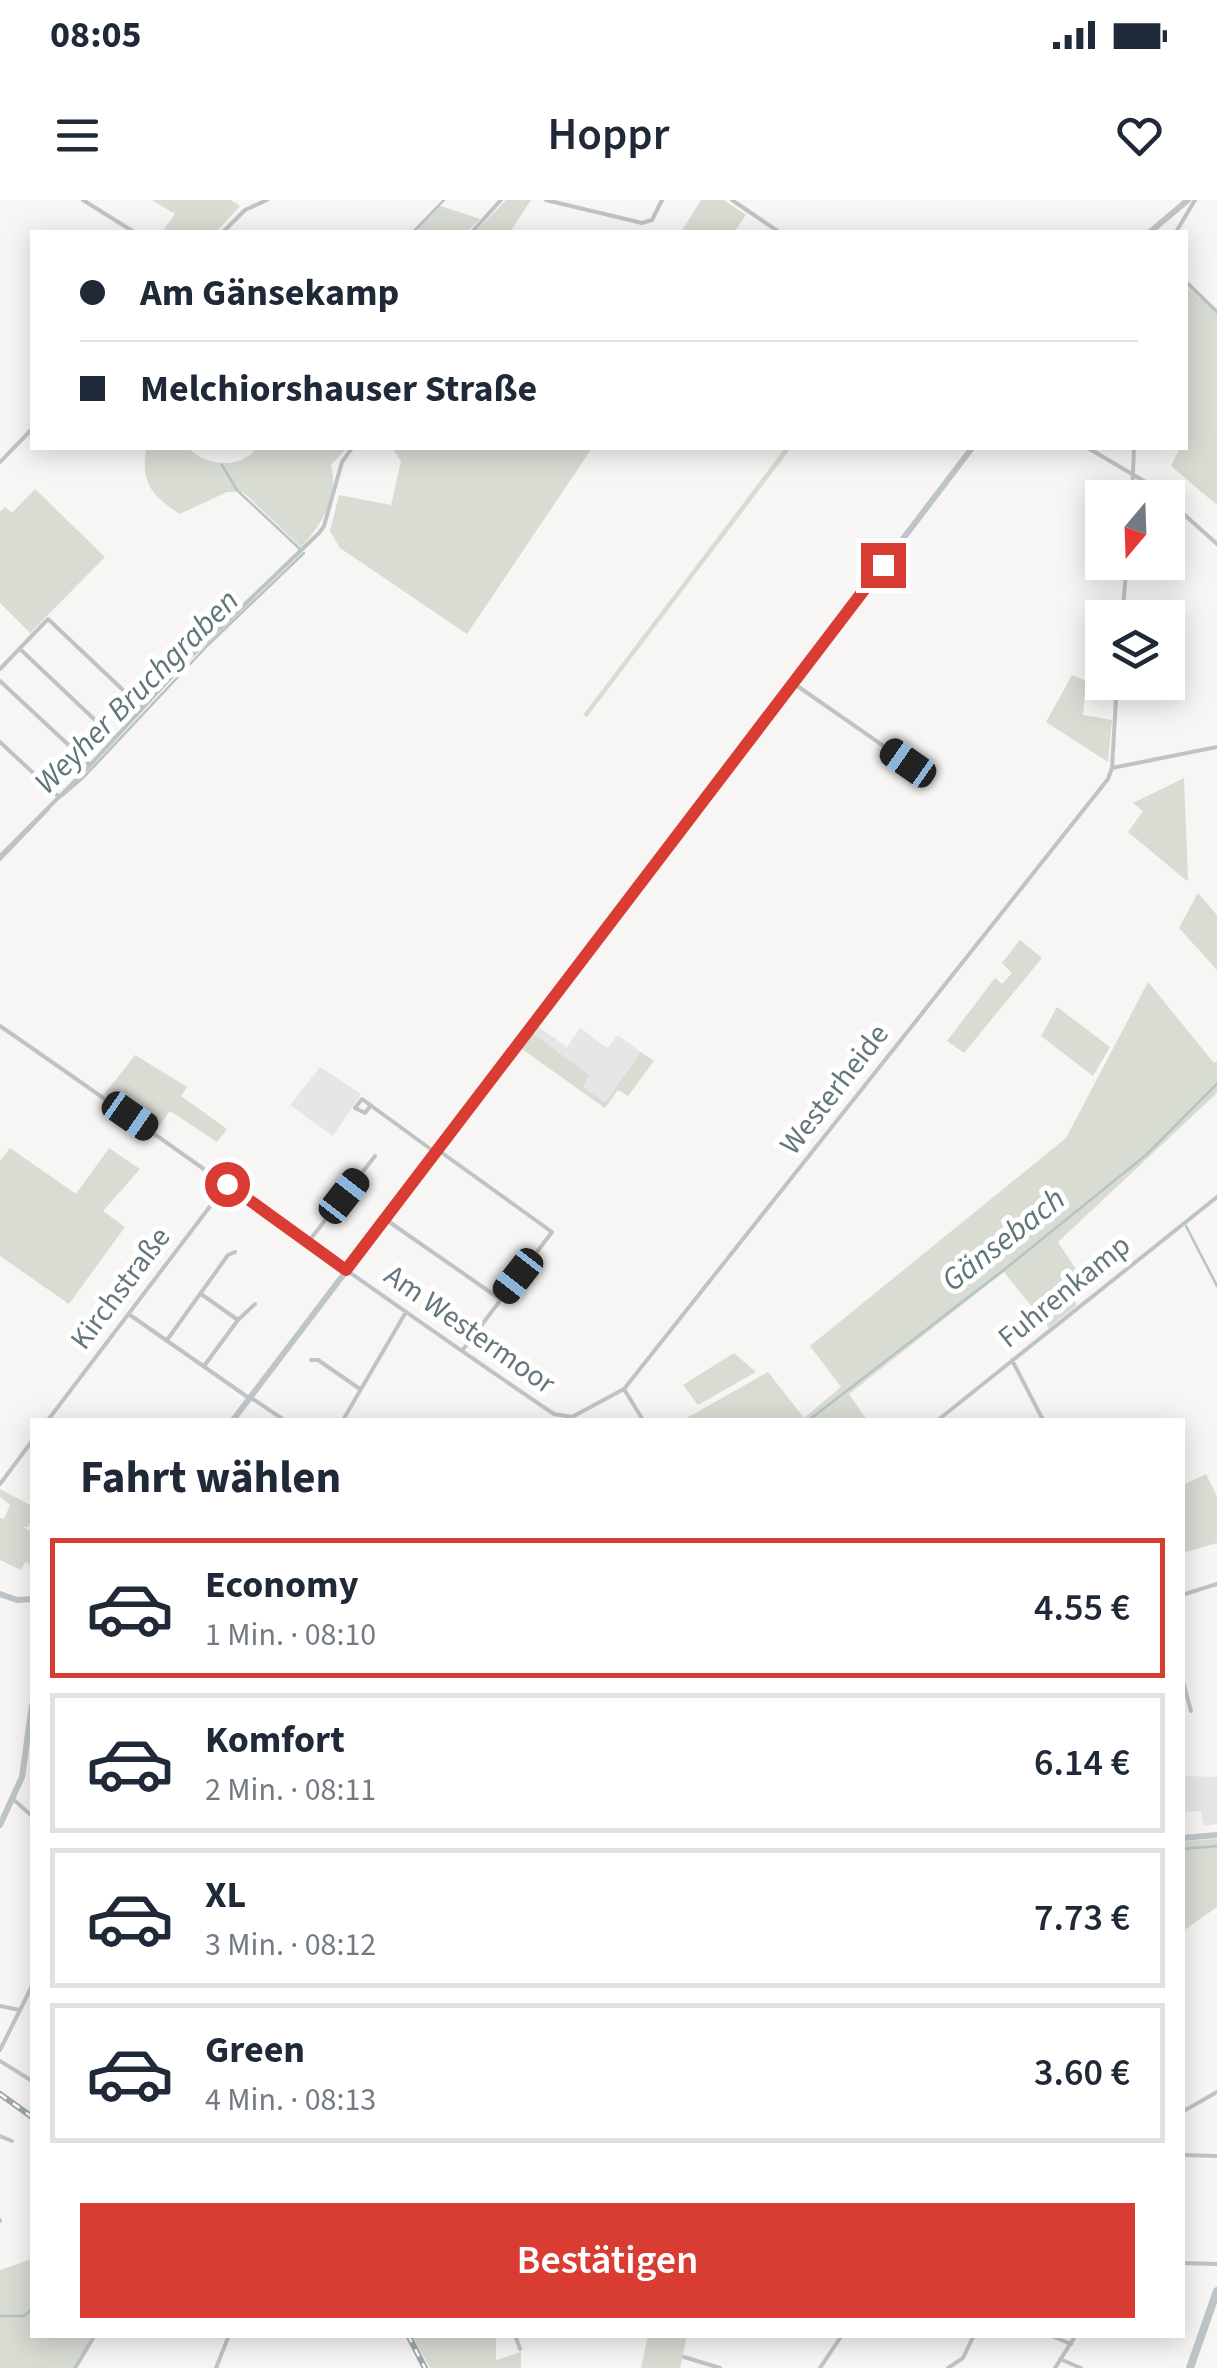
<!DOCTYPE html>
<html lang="de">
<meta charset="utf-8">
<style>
body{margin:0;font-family:"Source Sans 3",sans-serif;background:#f2f2f3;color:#1f2937;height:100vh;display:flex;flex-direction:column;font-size:38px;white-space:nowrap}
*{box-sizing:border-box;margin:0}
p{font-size:32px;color:#747a83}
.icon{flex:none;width:55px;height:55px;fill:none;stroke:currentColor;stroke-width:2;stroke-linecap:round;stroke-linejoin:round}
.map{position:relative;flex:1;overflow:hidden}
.details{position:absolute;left:30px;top:1218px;width:1155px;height:920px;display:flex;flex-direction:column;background:#fff;border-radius:0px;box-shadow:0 5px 25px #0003}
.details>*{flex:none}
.hud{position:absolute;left:30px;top:30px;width:1158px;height:220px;border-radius:0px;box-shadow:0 5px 25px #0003;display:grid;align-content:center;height:220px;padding:0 50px;background:#fff}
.needle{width:65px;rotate:199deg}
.buttons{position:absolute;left:1085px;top:280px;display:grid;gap:20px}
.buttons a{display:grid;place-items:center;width:100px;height:100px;border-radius:0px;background:#fff;box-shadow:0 5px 25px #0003;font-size:50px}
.end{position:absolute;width:45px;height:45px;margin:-22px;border:12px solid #d93c32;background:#fff;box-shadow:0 0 0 5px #fff}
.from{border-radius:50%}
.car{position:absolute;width:30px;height:60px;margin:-30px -15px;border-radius:12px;box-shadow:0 0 8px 2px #0007;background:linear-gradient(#222 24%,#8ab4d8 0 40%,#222 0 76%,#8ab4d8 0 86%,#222 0)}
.hud b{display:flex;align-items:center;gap:35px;height:95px;font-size:38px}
.hud b+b{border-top:2px solid #e0e1e3}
.hud i{width:25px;height:25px;background:#1f2937}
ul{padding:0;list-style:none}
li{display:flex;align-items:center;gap:30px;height:140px;margin:0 20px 15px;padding:0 30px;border:5px solid #e0e1e3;border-radius:0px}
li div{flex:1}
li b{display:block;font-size:38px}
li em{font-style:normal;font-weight:600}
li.on{border-color:#d93c32}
li>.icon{width:90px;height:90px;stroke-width:1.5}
h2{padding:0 50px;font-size:45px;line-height:120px}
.cta{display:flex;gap:20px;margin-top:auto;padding:20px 50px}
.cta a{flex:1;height:115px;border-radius:0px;background:#d93c32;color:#fff;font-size:40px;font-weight:600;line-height:115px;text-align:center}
.status{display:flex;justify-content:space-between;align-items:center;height:70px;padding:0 50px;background:#fff;direction:ltr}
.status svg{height:28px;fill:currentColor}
header{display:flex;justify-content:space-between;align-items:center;height:130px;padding:0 50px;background:#fff;font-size:45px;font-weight:600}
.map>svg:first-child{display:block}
</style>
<div class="status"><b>08:05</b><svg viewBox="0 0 49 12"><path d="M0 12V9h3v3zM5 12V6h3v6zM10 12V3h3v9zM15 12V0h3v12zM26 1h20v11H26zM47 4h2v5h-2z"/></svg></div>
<header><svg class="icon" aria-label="menu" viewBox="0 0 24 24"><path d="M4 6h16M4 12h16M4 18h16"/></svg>Hoppr<svg class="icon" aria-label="heart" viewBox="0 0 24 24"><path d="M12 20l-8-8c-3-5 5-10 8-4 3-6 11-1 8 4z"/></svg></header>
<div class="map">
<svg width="1217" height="2168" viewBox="0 0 1217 2168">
<rect width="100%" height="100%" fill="#f7f6f4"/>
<path fill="#e5e6e5" d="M536 825 567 847 580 828 607 848 618 835 641 852 606 904 582 887 589 875 531 832Z
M320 867 361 894 333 936 290 905Z
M1183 1576 1217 1577V1624L1204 1626 1201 1611 1183 1612Z"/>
<path fill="#d8dcd3" d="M152 0H231L240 6 216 32H162L175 14Z
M506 0H531L510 32H475Z
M701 0H724L746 15 734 32H681Z
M438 5 480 19 467 32H411Z
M1185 85 1217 115V305L1171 266 1180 248H1185Z
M146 248H188C207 266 239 270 257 248H347L331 265C340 295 321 326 301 347L243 292H227L180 314C151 295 141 283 146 248Z
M392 248H592L467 434 340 348 330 331 339 295 391 305 401 261Z
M785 248H791L587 517 583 515Z
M35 289 105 357 30 433 0 403V312L5 307 12 313Z
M1072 475 1086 481 1083 515 1112 520 1108 562 1046 522Z
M1184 578 1188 679 1187 681 1128 632 1143 611 1133 603Z
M1198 693 1217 715V770L1179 728Z
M1020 740 1042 758 964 853 947 841 995 778 1002 784 1012 773 1002 763Z
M1148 782 1214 863 1217 861V893L1058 1042 1083 1080 1067 1091 1077 1105 1049 1128 1004 1072 849 1194 867 1220H683L768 1172 804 1218 841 1187 810 1146 1066 938Z
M1057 807 1110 847 1093 876 1041 836Z
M531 832 589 875 583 887 605 903 641 852 654 861 628 896 618 890 605 908 519 847Z
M135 855 187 887 181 896 227 929 217 942 170 911 155 931 104 895Z
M10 948 76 994 109 948 140 969 103 1011 125 1027 69 1104 0 1056V961Z
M734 1153 756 1172 698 1205 683 1185Z
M1206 1274 1217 1296V1343L1186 1352 1182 1346 1183 1285Z
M0 1289 32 1306V1318L28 1327H23L32 1332V1365L25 1362 21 1370 0 1360V1318L4 1319 10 1305 0 1297Z
M1217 1639V1707L1183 1731V1641Z
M32 2059V2135H93L73 2168H0V2070Z
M411 2135H496V2160L521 2152V2168H430Z
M648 2135H687L680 2168H641Z"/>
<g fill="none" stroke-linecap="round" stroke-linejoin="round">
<path stroke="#b5c4c5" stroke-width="2.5" d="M413 32 444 0
M222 265 237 290
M239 292 300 349
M62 596 84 577 208 445 304 353
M0 660 49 609
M1186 1026 1217 1086
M809 1220 1010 1065 1146 955 1217 884
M1182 1649 1217 1646
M0 2116H24L32 2109"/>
<path stroke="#bec4c6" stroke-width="4" d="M83 0 134 32
M546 0 642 23 652 20 662 0
M732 0 779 32
M223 32 245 10 267 0
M472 32 501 0
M1176 32 1195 0
M1185 81 1217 112
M1088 248 1149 284 1164 298
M0 262 32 229
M1132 298 1134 248
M1168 300 1217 344
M1122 418 1127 362
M20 449 114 538
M0 469 48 419 142 508
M0 481 90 565
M793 483 908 563
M0 542 58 596
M1112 568 1217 547
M0 656 81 575 187 460 319 333 324 326 342 262 352 248
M0 826C186 954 367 1088 554 1214L572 1217 624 1189 1108 579 1112 568 1117 482
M371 905 365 913 355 908 362 899 436 953
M438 950 552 1032 462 1151
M385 1019 500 1099
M309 1041 375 956
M201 1094 238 1120 204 1166
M130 1115 249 1198
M238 1120 255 1104
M167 1140 228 1055 235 1052
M311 1160H318L360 1189
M1012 1160 1043 1220
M624 1189 643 1220
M250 1197 284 1220
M48 1220 227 984
M343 1220 406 1112
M938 1220 1217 997
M0 1284 32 1241
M1182 1395 1217 1384
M1182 1478 1191 1511
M13 1599 32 1616
M0 1806 20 1810
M0 1850 32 1786
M0 1861 32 1881
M1182 1912 1217 1892
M0 1936 12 1941
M1182 1955 1217 1956
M0 2020V2021
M1182 2063 1217 2064
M515 2135 520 2149
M1049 2135 1071 2144
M684 2157 720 2168
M1060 2159 1081 2168
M75 2168 95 2135
M216 2168 229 2135
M820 2168 842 2135
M948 2168 963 2158 974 2135
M1055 2168 1076 2135"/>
<path stroke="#bec5c8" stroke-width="6" d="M1150 32 1188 0
M233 1220 972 248
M0 1394 17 1400 32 1399
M0 1625 22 1577 32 1505
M1182 1638 1217 1635"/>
<path stroke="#bec5c8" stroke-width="8" d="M1190 2168 1217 2091"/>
<g stroke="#9ea7aa" stroke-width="6">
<path id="rail" d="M0 1894 32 1917
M408 2135 425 2168"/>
</g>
<use href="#rail" stroke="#fff" stroke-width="2.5" stroke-dasharray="8" stroke-linecap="butt"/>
</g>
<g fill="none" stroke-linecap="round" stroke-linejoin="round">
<path stroke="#d93c32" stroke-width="12" d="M227 984 346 1070 883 365"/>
</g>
<g text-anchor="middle" stroke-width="10" stroke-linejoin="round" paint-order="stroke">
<g font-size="30" fill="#64777d" stroke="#fff">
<text transform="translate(834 889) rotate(-52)" y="10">Westerheide</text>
<text transform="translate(120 1088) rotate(-53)" y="10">Kirchstraße</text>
<text transform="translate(1064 1091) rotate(-39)" y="10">Fuhrenkamp</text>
<text transform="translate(470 1129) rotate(35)" y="10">Am Westermoor</text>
</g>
<g font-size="32" font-style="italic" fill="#5e7678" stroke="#fff">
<text transform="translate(136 491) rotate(-45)" y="11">Weyher Bruchgraben</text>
<text transform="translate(1003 1039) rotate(-38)" y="11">Gänsebach</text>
</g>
</g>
</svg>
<div class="buttons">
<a><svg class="needle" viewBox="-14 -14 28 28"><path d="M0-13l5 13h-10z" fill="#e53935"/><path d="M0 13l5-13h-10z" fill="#747a83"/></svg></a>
<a><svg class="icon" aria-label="layers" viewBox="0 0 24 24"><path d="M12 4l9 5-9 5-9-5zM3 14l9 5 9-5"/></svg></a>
</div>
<i class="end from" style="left:227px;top:984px"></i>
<i class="end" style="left:883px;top:365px"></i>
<i class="car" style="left:908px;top:563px;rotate:305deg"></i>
<i class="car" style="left:130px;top:916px;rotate:125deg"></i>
<i class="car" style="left:344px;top:996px;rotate:38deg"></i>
<i class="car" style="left:518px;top:1076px;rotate:218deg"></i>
<div class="hud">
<b><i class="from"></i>Am Gänsekamp</b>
<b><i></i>Melchiorshauser Straße</b>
</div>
<section class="details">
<h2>Fahrt wählen</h2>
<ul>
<li class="on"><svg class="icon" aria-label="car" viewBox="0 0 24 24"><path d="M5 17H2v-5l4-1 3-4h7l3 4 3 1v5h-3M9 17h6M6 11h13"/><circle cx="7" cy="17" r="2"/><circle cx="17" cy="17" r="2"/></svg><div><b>Economy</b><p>1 Min. · 08:10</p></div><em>4.55 €</em></li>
<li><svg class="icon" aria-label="car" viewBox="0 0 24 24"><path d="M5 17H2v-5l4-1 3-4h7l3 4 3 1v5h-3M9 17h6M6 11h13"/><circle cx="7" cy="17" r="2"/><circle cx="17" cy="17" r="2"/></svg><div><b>Komfort</b><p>2 Min. · 08:11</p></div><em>6.14 €</em></li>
<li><svg class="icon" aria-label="car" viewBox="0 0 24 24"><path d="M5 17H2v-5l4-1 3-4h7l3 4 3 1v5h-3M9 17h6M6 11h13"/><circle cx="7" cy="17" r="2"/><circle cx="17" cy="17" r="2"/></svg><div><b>XL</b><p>3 Min. · 08:12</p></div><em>7.73 €</em></li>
<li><svg class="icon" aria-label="car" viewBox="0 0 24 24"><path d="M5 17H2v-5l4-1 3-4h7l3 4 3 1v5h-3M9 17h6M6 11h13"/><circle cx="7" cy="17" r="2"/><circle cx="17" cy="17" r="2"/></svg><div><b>Green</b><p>4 Min. · 08:13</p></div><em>3.60 €</em></li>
</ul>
<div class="cta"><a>Bestätigen</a></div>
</section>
</div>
